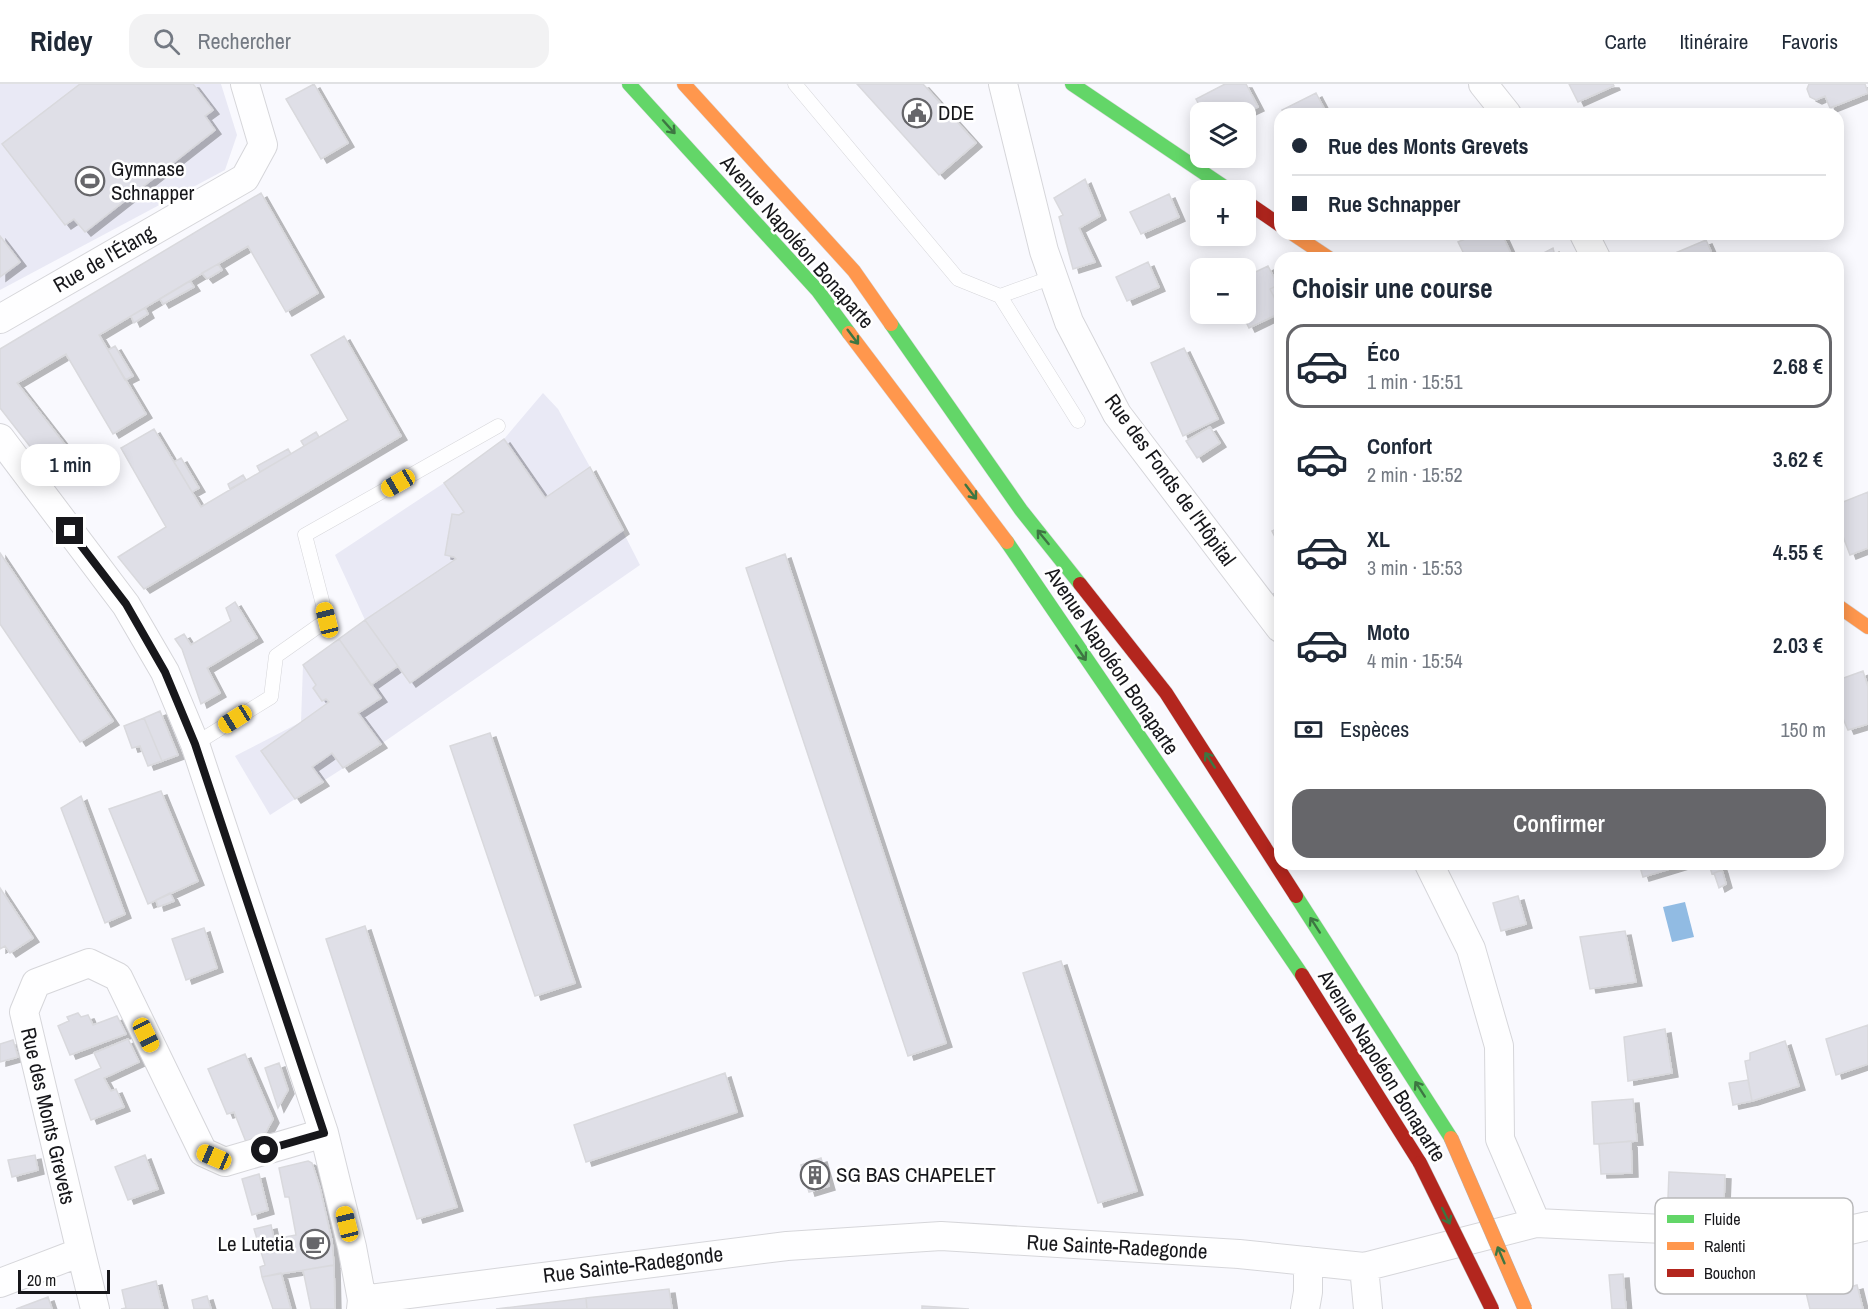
<!DOCTYPE html>
<html lang="fr">
<meta charset="utf-8">
<style>
body{margin:0;font-family:"Archivo Narrow",sans-serif;background:#f2f2f3;color:#1f2937;height:100vh;display:flex;flex-direction:column;font-size:22px;white-space:nowrap}
*{box-sizing:border-box;margin:0}
p{font-size:20px;color:#747a83}
.icon{flex:none;width:33px;height:33px;fill:none;stroke:currentColor;stroke-width:2;stroke-linecap:round;stroke-linejoin:round}
.map{position:relative;flex:1;overflow:hidden}
.panel{position:absolute;left:1274px;top:168px;width:570px;height:618px;display:flex;flex-direction:column;background:#fff;border-radius:18px;box-shadow:0 3px 15px #0003}
.panel>*{flex:none}
.guide{position:absolute;left:1274px;top:24px;width:570px;height:132px;border-radius:18px;box-shadow:0 3px 15px #0003;display:grid;align-content:center;height:132px;padding:0 18px;background:#fff}
.tools{position:absolute;left:1190px;top:18px;display:grid;gap:12px}
.tools a{display:grid;place-items:center;width:66px;height:66px;border-radius:12px;background:#fff;box-shadow:0 3px 15px #0003;font-size:30px}
.scale{position:absolute;left:18px;bottom:15px;width:92px;box-sizing:border-box;padding-left:6px;border:3px solid #17171b;border-top:0;font-size:16px;line-height:21px;white-space:nowrap;color:#17171b;-webkit-text-stroke:4px #fff;paint-order:stroke}
.end{position:absolute;width:27px;height:27px;margin:-14px;border:8px solid #17171b;background:#fff;box-shadow:0 0 0 3px #fff}
.from{border-radius:50%}
.bubble{position:absolute;height:42px;border-radius:18px;background:#fff;box-shadow:0 3px 15px #0003;font-size:20px;font-weight:600;line-height:42px;text-align:center}
.car{position:absolute;width:18px;height:36px;margin:-18px -9px;border-radius:8px;box-shadow:0 0 4px 2px #0007;background:linear-gradient(#f5c518 24%,#345 0 40%,#f5c518 0 76%,#345 0 86%,#f5c518 0)}
.guide b{display:flex;align-items:center;gap:21px;height:57px;font-size:22px}
.guide b+b{border-top:2px solid #e0e1e3}
.guide i{width:15px;height:15px;background:#1f2937}
ul{padding:0;list-style:none}
li{display:flex;align-items:center;gap:18px;height:84px;margin:0 12px 9px;padding:0 6px;border:3px solid transparent;border-radius:18px}
li div{flex:1}
li b{display:block;font-size:22px}
li em{font-style:normal;font-weight:600}
li.active{border-color:#66666a}
li>.icon{width:54px;height:54px;stroke-width:1.5}
h2{padding:0 18px;font-size:27px;line-height:72px}
.pay{display:flex;align-items:center;gap:15px;height:66px;padding:0 18px;font-size:22px}
.pay p{margin-inline-start:auto}
.primary-button{display:flex;gap:12px;margin-top:auto;padding:12px 18px}
.primary-button a{flex:1;height:69px;border-radius:18px;background:#66666a;color:#fff;font-size:24px;font-weight:600;line-height:69px;text-align:center}
header{display:flex;align-items:center;gap:36px;box-sizing:border-box;height:84px;padding:0 30px;background:#fff;border-bottom:2px solid #e0e1e3}
header strong{font-size:28px}
nav{display:flex;gap:33px;margin-inline-start:auto;font-size:21px}
.search{width:420px;height:54px;background:#f2f2f3;display:flex;align-items:center;gap:15px;box-sizing:border-box;padding:0 21px;border-radius:18px;color:#747a83;font-size:22px}
.map>svg:first-child{display:block}
</style>
<header>
<strong>Ridey</strong>
<div class="search"><svg class="icon" aria-label="search" viewBox="0 0 24 24"><circle cx="10" cy="10" r="6"/><path d="M15 15l6 6"/></svg>Rechercher</div>
<nav><a>Carte</a><a>Itinéraire</a><a>Favoris</a></nav>
</header>
<div class="map">
<svg width="1868" height="1225" viewBox="0 0 1868 1225">
<defs>
<filter id="shadow"><feDropShadow dx="6" dy="4" stdDeviation="0" flood-color="#0004"/></filter>
</defs>
<rect width="100%" height="100%" fill="#f9f9fe"/>
<path fill="#e9e9f5" d="M0 0H221L237 51 225 86 0 206Z
M543 309 558 325 590 383 640 481 381 660 270 731 235 672 301 638 303 581 365 536 335 471 444 399 504 355Z"/>
<path fill="#91bbe3" d="M1685 818 1694 853 1672 858 1663 823Z"/>
<path fill="#dfdfe7" stroke="#d9d9dd" stroke-width="1.5" filter="url(#shadow)" d="M80 0H193L213 26 205 32 215 46 85 148 74 135 65 141 2 60Z
M314 0 348 59 321 75 286 15Z
M857 0H923L976 59 939 91Z
M1225 0H1246L1258 23 1245 29 1203 28 1196 15Z
M1569 0H1613L1614 2 1578 18Z
M1809 0H1865L1868 9 1830 24 1825 12 1816 16 1810 13 1807 5Z
M1316 9 1327 30H1284L1282 26Z
M1085 95 1100 132 1079 144 1095 178 1073 185 1059 133 1063 131 1054 114Z
M261 109 318 209 286 228 248 162 99 251 146 330 113 350 66 270 17 299 74 372 50 388 0 324V265Z
M1169 110 1179 133 1141 150 1130 128Z
M1463 150H1502L1513 174H1466L1458 158 1465 155Z
M0 152 20 178 0 193Z
M1706 156 1714 174H1674L1673 170Z
M1553 164 1554 168 1550 170 1551 174H1534Z
M1148 178 1159 203 1127 217 1116 193Z
M218 180 222 186 207 195 202 189Z
M1268 182 1278 201 1270 205 1280 225V229L1249 244 1242 230H1245V193Z
M190 197 194 203 163 220 160 215Z
M1278 201 1280 205V225L1270 205Z
M145 224 148 230 134 239 131 232Z
M344 252 401 352 144 505 118 473 166 443 121 364 154 345 201 423 348 336 311 271Z
M115 262 133 292 125 296 108 266Z
M1184 264 1218 335 1183 352 1151 279Z
M1210 343 1220 359 1197 374 1186 357Z
M316 348 319 353 304 362 301 357Z
M504 355 545 414 590 383 623 446 410 599 365 536 456 475 454 473 445 471 452 430 459 431 464 428 444 399Z
M288 365 291 370 260 388 257 382Z
M181 374 199 404 192 408 174 378Z
M243 391 246 396 230 405 228 400Z
M1868 408V464L1850 471 1838 439V420Z
M1280 443V463L1272 447Z
M0 469 113 637 80 658 0 540Z
M785 470 946 959 908 972 746 484Z
M1280 506V524H1279L1273 510Z
M235 518 257 554 207 584 220 609 201 620 182 565 175 555 184 550 191 561 231 537 226 524Z
M365 536 398 582 371 601 339 555Z
M339 555 381 614 358 629 381 660 343 684 332 669 312 683 323 698 295 715 261 667 329 618 326 615 322 617 313 604 316 601 303 581Z
M1863 587 1868 603V640L1848 646 1838 623V596Z
M160 627 178 671 162 677 144 634Z
M144 634 162 677 148 682 140 662 132 664 124 642Z
M490 649 575 899 535 912 450 662Z
M161 707 198 797 148 820 109 725Z
M81 712 125 830 105 839 61 724Z
M1639 780H1682L1683 781 1643 793Z
M1709 780H1720L1722 786 1712 790Z
M1722 786 1726 800 1719 804 1714 789Z
M0 804 33 854 10 869 5 862 0 865Z
M170 809 174 817 158 823 156 816Z
M1518 812 1526 840 1501 847 1493 819Z
M365 842 457 1123 417 1135 326 855Z
M204 844 217 884 186 896 172 855Z
M1625 847 1636 898 1590 905 1580 853Z
M1061 877 1137 1107 1098 1119 1023 889Z
M78 929 81 933 88 931 93 941 117 932 126 950 70 971 58 942 69 937 67 933Z
M1868 941V980L1836 991 1826 955Z
M1665 945 1672 989 1628 997 1624 953Z
M128 955 139 978 104 994 111 1007 116 1005 124 1023 91 1036 75 996 101 984 94 969Z
M13 956 18 973 0 978V960Z
M1785 957 1799 1002 1752 1017 1745 977 1750 976V969Z
M245 970 273 1035 266 1048 246 1058 234 1028 227 1030 208 985Z
M279 979 288 1006 278 1024 265 984Z
M725 989 737 1028 586 1078 574 1041Z
M1748 996 1752 1017 1733 1021 1729 999Z
M1633 1015 1637 1057 1594 1060 1592 1018Z
M1631 1057 1632 1089 1601 1090 1599 1060Z
M35 1071 38 1086 12 1093 8 1076Z
M145 1071 158 1105 128 1116 115 1083Z
M821 1074 829 1102 809 1108 801 1081Z
M308 1077 312 1079 320 1104 332 1157 334 1181 262 1193 260 1183 265 1181 254 1145 271 1141 274 1155 296 1151 289 1113H285L279 1084Z
M1669 1088 1725 1091 1724 1116 1668 1114Z
M259 1090 268 1126 252 1131 242 1095Z
M334 1181 335 1225H311L303 1186Z
M281 1189 291 1225H273L262 1193Z
M1623 1190 1626 1225H1612L1609 1191Z
M156 1197 163 1225H121L126 1224 122 1206Z
M1834 1197 1837 1207 1857 1201 1863 1225H1810L1805 1204Z
M669 1205 672 1225H587L586 1214Z
M207 1212 211 1225H194L192 1216Z
M48 1213 52 1225H16Z
M586 1214 587 1225H496Z
M922 1222 969 1225H922Z"/>
<g fill="none" stroke-linecap="round" stroke-linejoin="round">
<g stroke="#d6d6da" stroke-width="15">
<path id="lane" d="M795 0 958 195 1000 212
M1053 193 1000 212 1078 337
M195 660 271 613 276 572 327 536 305 451 498 342"/>
</g>
<g stroke="#d6d6da" stroke-width="30">
<path id="street" d="M1003 0 1044 167 1069 238 1117 330 1280 544
M1483 0 1507 30
M1584 150 1596 174
M0 235 245 94 263 61 245 0
M0 354 126 521 165 588 195 660 324 1049 352 1163 362 1216 361 1225
M1429 780 1471 865 1499 962 1500 1055 1536 1139
M81 1168 95 1225
M1364 1183 1368 1225
M0 1199 81 1168 24 928 36 899 89 879 118 893 203 1068 225 1078 324 1049
M362 1216 787 1162 941 1152 1239 1170 1364 1183 1536 1139 1728 1148 1845 1147 1868 1142
M1305 1225 1308 1208V1177"/>
</g>
<g stroke="#d6d6da" stroke-width="15">
<path id="fast" d="M629 0 818 207 849 249
M1072 0 1229 106
M891 240 1021 426 1080 500
M1007 458 1302 891
M1296 812 1451 1054"/>
</g>
<g stroke="#d6d6da" stroke-width="15">
<path id="slow" d="M684 0 854 187 891 240
M1293 150 1329 174
M849 249 1007 458
M1838 522 1868 543"/>
</g>
<g stroke="#d6d6da" stroke-width="15">
<path id="jam" d="M1245 117 1280 141
M1080 500 1166 609 1296 812
M1302 891 1420 1079"/>
</g>
<use href="#lane" stroke="#fefeff" stroke-width="14"/>
<use href="#street" stroke="#fefeff" stroke-width="28"/>
<use href="#fast" stroke="#63d668" stroke-width="14"/>
<use href="#slow" stroke="#ff974d" stroke-width="14"/>
<use href="#jam" stroke="#b3261e" stroke-width="14"/>
<g stroke="#b8acaa" stroke-width="15" stroke-linecap="butt">
<path id="slow-bridge" d="M1451 1054 1525 1225"/>
</g>
<g stroke="#b8acaa" stroke-width="15" stroke-linecap="butt">
<path id="jam-bridge" d="M1420 1079 1492 1225"/>
</g>
<use href="#slow-bridge" stroke="#ff974d" stroke-width="14"/>
<use href="#jam-bridge" stroke="#b3261e" stroke-width="14"/>
</g>
<defs><path id="oneway-shaft" d="M-6 0H5M1.5-3L5.5 0L1.5 3" fill="none" stroke-width="1.6" stroke-linecap="round" stroke-linejoin="round" transform="scale(1.5)"/></defs>
<g stroke="#3d7642">
<use href="#oneway-shaft" transform="translate(669 43) rotate(48)"/>
<use href="#oneway-shaft" transform="translate(853 253) rotate(53)"/>
<use href="#oneway-shaft" transform="translate(971 408) rotate(53)"/>
<use href="#oneway-shaft" transform="translate(1043 453) rotate(-129)"/>
<use href="#oneway-shaft" transform="translate(1081 569) rotate(56)"/>
<use href="#oneway-shaft" transform="translate(1210 676) rotate(-123)"/>
<use href="#oneway-shaft" transform="translate(1315 841) rotate(-123)"/>
<use href="#oneway-shaft" transform="translate(1420 1005) rotate(-123)"/>
<use href="#oneway-shaft" transform="translate(1446 1132) rotate(64)"/>
<use href="#oneway-shaft" transform="translate(1501 1171) rotate(-113)"/>
</g>
<g fill="none" stroke-linecap="round" stroke-linejoin="round">
<path stroke="#17171b" stroke-width="8" d="M70 447 126 520 165 588 195 660 324 1049 265 1066"/>
</g>
<defs>
<g id="civic-ring" transform="scale(1.5)"><circle r="9.5" fill="#fff" stroke="#66666a" stroke-width="1.5"/><path d="M-.6-6.5H3V-4.5H.6V-3L4-1V1h2V6H-6V1h2V-1L-.6-3ZM-1.2 2.5V6h2.4V2.5Z" fill="#66666a"/></g>
<g id="stadium-ring" transform="scale(1.5)"><circle r="9.5" fill="#fff" stroke="#66666a" stroke-width="1.5"/><path d="M0-5a6.5 5 0 1 0 0 10a6.5 5 0 1 0 0-10ZM-3.5-1.8h7v3.6h-7Z" fill="#66666a"/></g>
<g id="building-ring" transform="scale(1.5)"><circle r="9.5" fill="#fff" stroke="#66666a" stroke-width="1.5"/><path d="M-4-6H4V6H1V3H-1V6H-4ZM-2.5-4.3h1.7v1.8h-1.7ZM.8-4.3h1.7v1.8H.8ZM-2.5-1h1.7V.8h-1.7ZM.8-1h1.7V.8H.8Z" fill="#66666a"/></g>
<g id="cafe-ring" transform="scale(1.5)"><circle r="9.5" fill="#fff" stroke="#66666a" stroke-width="1.5"/><path d="M-5.5-4.5H6V0H3Q3 3.5 0 3.5H-2.5Q-5.5 3.5-5.5 0ZM3-3.2v2h1.7v-2ZM-6 4.5H4V6H-6Z" fill="#66666a"/></g>
</defs>
<g fill-rule="evenodd">
<use href="#civic-ring" x="917" y="29"/>
<use href="#stadium-ring" x="90" y="97"/>
<use href="#building-ring" x="815" y="1091"/>
<use href="#cafe-ring" x="315" y="1160"/>
</g>
<g text-anchor="middle" stroke-width="5" stroke-linejoin="round" paint-order="stroke">
<g font-size="21" fill="#17171b" stroke="#fff" text-anchor="start">
<text x="938" y="36">DDE</text>
<text x="111" y="92">Gymnase<tspan x="111" dy="24">Schnapper</tspan></text>
<text x="836" y="1098">SG BAS CHAPELET</text>
<text x="294" y="1167" text-anchor="end">Le Lutetia</text>
</g>
<g font-size="21" fill="#17171b" stroke="#fff">
<text transform="translate(797 158) rotate(49)" y="7">Avenue Napoléon Bonaparte</text>
<text transform="translate(104 175) rotate(-30)" y="7">Rue de l'Étang</text>
<text transform="translate(1170 396) rotate(54)" y="7">Rue des Fonds de l'Hôpital</text>
<text transform="translate(1112 577) rotate(56)" y="7">Avenue Napoléon Bonaparte</text>
<text transform="translate(1382 982) rotate(58)" y="7">Avenue Napoléon Bonaparte</text>
<text transform="translate(48 1032) rotate(77)" y="7">Rue des Monts Grevets</text>
<text transform="translate(1117 1163) rotate(3)" y="7">Rue Sainte-Radegonde</text>
<text transform="translate(633 1181) rotate(-7)" y="7">Rue Sainte-Radegonde</text>
</g>
</g>
<rect x="1655" y="1114" width="198" height="96" rx="9" fill="#fff" stroke="#b9b9bb" stroke-width="1.5"/>
<rect x="1667" y="1131" width="27" height="8" fill="#63d668"/>
<rect x="1667" y="1158" width="27" height="8" fill="#ff974d"/>
<rect x="1667" y="1185" width="27" height="8" fill="#b3261e"/>
<g font-size="16" fill="#17171b">
<text x="1704" y="1141">Fluide</text>
<text x="1704" y="1168">Ralenti</text>
<text x="1704" y="1195">Bouchon</text>
</g>
</svg>
<div class="tools">
<a><svg class="icon" aria-label="layers" viewBox="0 0 24 24"><path d="M12 4l9 5-9 5-9-5zM3 14l9 5 9-5"/></svg></a>
<a>+</a>
<a>−</a>
</div>
<div class="scale">20 m</div>
<i class="end from" style="left:265px;top:1066px"></i>
<i class="end" style="left:70px;top:447px"></i>
<div class="bubble" style="left:21px;top:360px;width:99px">1 min</div>
<i class="car" style="left:398px;top:399px;rotate:240deg"></i>
<i class="car" style="left:327px;top:536px;rotate:346deg"></i>
<i class="car" style="left:235px;top:635px;rotate:238deg"></i>
<i class="car" style="left:146px;top:951px;rotate:154deg"></i>
<i class="car" style="left:214px;top:1073px;rotate:293deg"></i>
<i class="car" style="left:347px;top:1140px;rotate:346deg"></i>
<div class="guide">
<b><i class="from"></i>Rue des Monts Grevets</b>
<b><i></i>Rue Schnapper</b>
</div>
<section class="panel">
<h2>Choisir une course</h2>
<ul>
<li class="active"><svg class="icon" aria-label="car" viewBox="0 0 24 24"><path d="M5 17H2v-5l4-1 3-4h7l3 4 3 1v5h-3M9 17h6M6 11h13"/><circle cx="7" cy="17" r="2"/><circle cx="17" cy="17" r="2"/></svg><div><b>Éco</b><p>1 min · 15:51</p></div><em>2.68 €</em></li>
<li><svg class="icon" aria-label="car" viewBox="0 0 24 24"><path d="M5 17H2v-5l4-1 3-4h7l3 4 3 1v5h-3M9 17h6M6 11h13"/><circle cx="7" cy="17" r="2"/><circle cx="17" cy="17" r="2"/></svg><div><b>Confort</b><p>2 min · 15:52</p></div><em>3.62 €</em></li>
<li><svg class="icon" aria-label="car" viewBox="0 0 24 24"><path d="M5 17H2v-5l4-1 3-4h7l3 4 3 1v5h-3M9 17h6M6 11h13"/><circle cx="7" cy="17" r="2"/><circle cx="17" cy="17" r="2"/></svg><div><b>XL</b><p>3 min · 15:53</p></div><em>4.55 €</em></li>
<li><svg class="icon" aria-label="car" viewBox="0 0 24 24"><path d="M5 17H2v-5l4-1 3-4h7l3 4 3 1v5h-3M9 17h6M6 11h13"/><circle cx="7" cy="17" r="2"/><circle cx="17" cy="17" r="2"/></svg><div><b>Moto</b><p>4 min · 15:54</p></div><em>2.03 €</em></li>
</ul>
<div class="pay"><svg class="icon" aria-label="cash" viewBox="0 0 24 24"><path d="M3 7h18v10H3z"/><circle cx="12" cy="12" r="2"/></svg>Espèces<p>150 m</p></div>
<div class="primary-button"><a>Confirmer</a></div>
</section>
</div>
